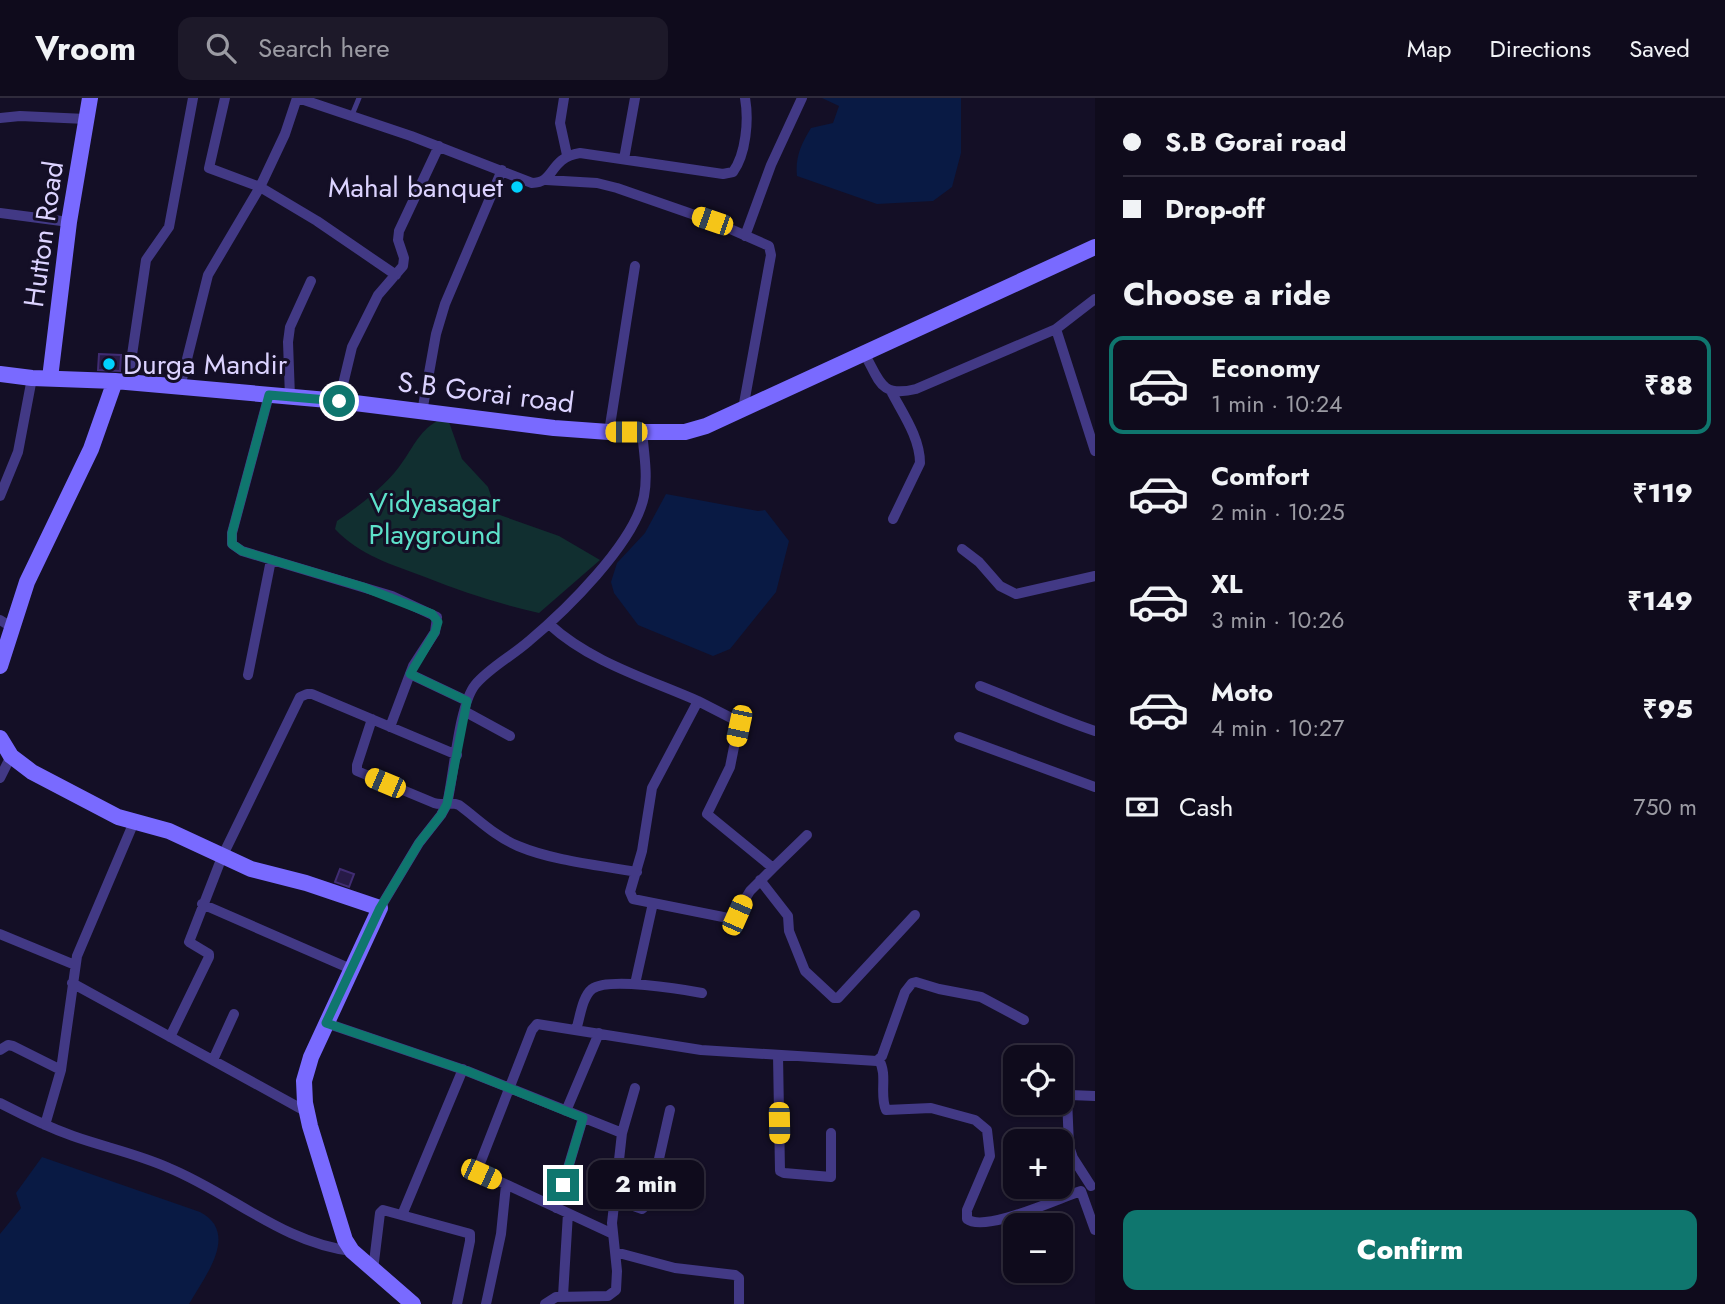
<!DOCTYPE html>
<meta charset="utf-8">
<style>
body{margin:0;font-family:Jost,sans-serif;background:#1d1929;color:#f1f3f6;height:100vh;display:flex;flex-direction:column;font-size:26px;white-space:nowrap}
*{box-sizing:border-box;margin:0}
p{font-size:23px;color:#9b9ba3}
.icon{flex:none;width:38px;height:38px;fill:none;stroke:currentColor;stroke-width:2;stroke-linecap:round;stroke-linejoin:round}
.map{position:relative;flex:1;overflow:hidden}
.panel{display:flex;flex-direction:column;background:#0f0b1c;width:630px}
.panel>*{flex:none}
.banner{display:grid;align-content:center;height:154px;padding:0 28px;background:#0f0b1c}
.buttons{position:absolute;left:1003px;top:947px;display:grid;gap:14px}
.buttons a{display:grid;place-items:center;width:70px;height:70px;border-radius:14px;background:#0f0b1c;box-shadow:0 2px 5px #0004,0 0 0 2px #2f2b3b;font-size:35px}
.end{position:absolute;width:32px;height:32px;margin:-16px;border:9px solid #0f766e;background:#fff;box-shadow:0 0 0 4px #fff}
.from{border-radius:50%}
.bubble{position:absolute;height:49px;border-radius:14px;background:#0f0b1c;box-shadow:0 2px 5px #0004,0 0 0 2px #2f2b3b;font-size:23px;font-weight:800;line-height:49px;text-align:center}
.car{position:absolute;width:21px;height:42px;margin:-21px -10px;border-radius:9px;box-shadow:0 0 5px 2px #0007;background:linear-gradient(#f5c518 24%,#345 0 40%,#f5c518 0 76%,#345 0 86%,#f5c518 0)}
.banner b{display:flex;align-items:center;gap:24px;height:66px;font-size:26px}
.banner b+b{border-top:2px solid #2f2b3b}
.banner i{width:18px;height:18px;background:#f1f3f6}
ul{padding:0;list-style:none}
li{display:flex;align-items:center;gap:21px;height:98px;margin:0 14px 10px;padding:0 14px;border:4px solid transparent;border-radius:14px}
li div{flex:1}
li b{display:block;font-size:26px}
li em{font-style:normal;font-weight:800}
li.active{border-color:#0f766e}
li>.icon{width:63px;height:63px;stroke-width:1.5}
h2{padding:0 28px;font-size:32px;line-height:84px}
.pay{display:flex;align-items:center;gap:18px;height:77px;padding:0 28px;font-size:26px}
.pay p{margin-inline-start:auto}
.cta{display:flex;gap:14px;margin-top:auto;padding:14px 28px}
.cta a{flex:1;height:80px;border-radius:14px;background:#0f766e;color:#fff;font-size:28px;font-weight:800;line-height:80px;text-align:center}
header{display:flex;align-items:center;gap:42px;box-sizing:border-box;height:98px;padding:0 35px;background:#0f0b1c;border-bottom:2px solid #2f2b3b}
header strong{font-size:33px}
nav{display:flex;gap:38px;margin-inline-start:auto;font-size:24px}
.search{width:490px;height:63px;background:#1d1929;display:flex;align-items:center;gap:18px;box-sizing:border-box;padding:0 24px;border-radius:14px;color:#9b9ba3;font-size:26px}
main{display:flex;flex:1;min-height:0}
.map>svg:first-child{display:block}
</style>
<header>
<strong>Vroom</strong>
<div class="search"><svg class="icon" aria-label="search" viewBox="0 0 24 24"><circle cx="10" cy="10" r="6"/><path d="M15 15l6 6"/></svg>Search here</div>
<nav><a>Map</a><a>Directions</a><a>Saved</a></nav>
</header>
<main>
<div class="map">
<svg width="1095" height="1206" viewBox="0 0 1095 1206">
<rect width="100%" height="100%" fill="#140f26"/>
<path fill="#112f30" d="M437 323 449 324 462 361 488 389 497 416 559 438 600 462 539 515C499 506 463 494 425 479 393 467 359 457 335 431L337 423C359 408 383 390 399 369 412 352 418 334 437 323Z"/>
<path fill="#091a44" d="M822 0H961V55L952 89 933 103 877 106 797 78C795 60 801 46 811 30L833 25 839 8Z
M666 396 758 413 765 412 789 443 776 494 730 551 713 558 638 527 614 495 611 484 617 465 645 435Z
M42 1059 200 1114C240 1135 205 1178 189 1206H0V1136L21 1110 16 1095Z"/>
<path fill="#271a47" stroke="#402c73" stroke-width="2" d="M99 256 121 257 120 273 98 272Z
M340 771 354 776 349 789 335 784Z"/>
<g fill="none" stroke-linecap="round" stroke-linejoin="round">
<path stroke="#423985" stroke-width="5" d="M352 17 359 0"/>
<path stroke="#423985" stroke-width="10" d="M297 0 285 36 260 89 317 123 396 177
M298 0 411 38 532 85C556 85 548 60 580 55L723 76 733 74C746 56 749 22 745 0
M564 0 560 25 567 57
M0 20 20 18 86 21
M624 61 635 0
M546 82 597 85 617 90 712 123 769 148 771 157 743 311
M0 115 69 124
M745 138 771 67 802 0
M1056 231 1095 353
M864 255C880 283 880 300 916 291L1056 231 1095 201
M128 284 146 162 169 129 193 0
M180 289 208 177 260 89 209 70 225 0
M892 295C903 316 920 340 920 365L893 421
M269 297 232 435V446L242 453 392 498 437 519 435 534 413 568 390 629
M290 299 288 244 290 229 311 183
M339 303 352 249 378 197 403 168 404 160 398 142 399 133 439 48
M422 314 436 236 445 206 502 72
M609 334 635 168
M0 398 18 354 32 280
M962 451 979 464 1000 488 1016 496 1095 478
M0 522 13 530
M549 526C590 564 648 581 698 603L652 690 642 753 630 794 633 801 653 805 635 886
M410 576 467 603
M248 577 271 462
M980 588C1019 603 1056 620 1095 633
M464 613 510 638
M372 621 357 667V673L434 705C443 708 450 703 459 707 478 721 496 739 518 748 554 763 598 767 637 774
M959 639 1095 689
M0 680 11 658
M773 770 807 737
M760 782 788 818 789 833 805 873 834 900H838L915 817
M653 805 733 821 750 793 773 770 707 716 730 669 739 624 698 603
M202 806 351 871
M380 810 419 745 441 717 447 706C454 676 459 607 475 587 489 570 512 558 529 543 565 513 635 445 644 398 648 378 644 355 642 334
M0 836 75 867
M72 885 307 1014
M326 925 467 973 622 1035 612 1125 617 1173 616 1192 608 1198 556 1199 545 1206
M576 932C580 920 582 899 592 891 608 879 681 891 702 895
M170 939 209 859V856L189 844 222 759 300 599 307 596H312L457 657
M0 952 8 947 13 948 61 972
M778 957 780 1073 784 1075 831 1079V1035
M213 962 234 916
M879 962C888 977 879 997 886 1012L931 1010 975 1022 987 1032 990 1058 967 1112V1121C985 1135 1059 1100 1081 1093L1095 1132
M0 1005C23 1017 48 1029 73 1038 104 1049 138 1056 169 1070 232 1096 283 1145 352 1153
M566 1013 599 935
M45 1027 61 972 77 858 134 724
M622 1035 635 990
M1091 1088 1073 1060 1069 1048 1067 1000 1070 997 1095 998
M614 1101 642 1111 649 1105 670 1012
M556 1110 583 1020
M402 1117 463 971
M613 1136 477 1073 532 932 537 926 701 952 877 963 882 958 905 894 912 885 916 884 939 891 981 899 1024 922
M615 1154 675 1170 735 1177 739 1180V1206
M373 1172 380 1115 383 1112 467 1135 470 1136V1143L457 1206
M563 1198 568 1115
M486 1206 501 1136 506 1087"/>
<path stroke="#796aff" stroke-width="16" d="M0 276 32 280 115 283 339 303 554 330 609 334H685L706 328 1095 149
M50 280 69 124 90 0
M0 568 27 484 91 351 115 283
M0 640 11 658 32 674 118 719 169 733 251 771 306 785 380 810 311 959 304 983 305 1005 310 1028 345 1142 352 1153 413 1206"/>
</g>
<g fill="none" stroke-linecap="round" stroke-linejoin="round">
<path stroke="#0f766e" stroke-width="9" d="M339 303 269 297 232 435V446L242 453 363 489 432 516 438 524 435 534 410 576 467 603 447 706 441 717 419 745 380 810 326 925 467 973 583 1020 563 1087"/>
</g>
<g fill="#00d1fe" stroke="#140f26" stroke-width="2.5">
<circle cx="517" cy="89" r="7"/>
<circle cx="109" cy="266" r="7"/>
</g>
<g text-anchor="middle" stroke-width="6" stroke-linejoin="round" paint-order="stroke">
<g font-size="28" fill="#dcd3ff" stroke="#140f26" text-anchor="end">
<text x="503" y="99">Mahal banquet</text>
<text x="123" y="276" text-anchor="start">Durga Mandir</text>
</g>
<g font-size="28" fill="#dcd3ff" stroke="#140f26">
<text transform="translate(43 136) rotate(-82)" y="10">Hutton Road</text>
<text transform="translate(486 294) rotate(7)" y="10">S.B Gorai road</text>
</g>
<g font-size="28" fill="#5de1ca" stroke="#140f26">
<text x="435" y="414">Vidyasagar<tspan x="435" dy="32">Playground</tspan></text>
</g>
</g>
</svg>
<div class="buttons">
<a><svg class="icon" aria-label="locate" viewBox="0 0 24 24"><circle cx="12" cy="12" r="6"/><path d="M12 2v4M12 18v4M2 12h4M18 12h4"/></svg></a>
<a>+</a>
<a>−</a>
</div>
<i class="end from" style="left:339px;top:303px"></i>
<i class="end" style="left:563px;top:1087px"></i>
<div class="bubble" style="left:588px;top:1062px;width:116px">2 min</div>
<i class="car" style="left:712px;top:123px;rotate:289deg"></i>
<i class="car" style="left:626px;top:334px;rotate:270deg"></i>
<i class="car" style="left:739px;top:628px;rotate:192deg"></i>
<i class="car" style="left:385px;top:685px;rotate:293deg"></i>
<i class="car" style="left:737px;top:817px;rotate:24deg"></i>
<i class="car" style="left:779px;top:1025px;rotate:179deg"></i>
<i class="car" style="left:481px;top:1076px;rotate:114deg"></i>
</div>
<section class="panel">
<div class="banner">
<b><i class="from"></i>S.B Gorai road</b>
<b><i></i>Drop-off</b>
</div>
<h2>Choose a ride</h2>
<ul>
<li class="active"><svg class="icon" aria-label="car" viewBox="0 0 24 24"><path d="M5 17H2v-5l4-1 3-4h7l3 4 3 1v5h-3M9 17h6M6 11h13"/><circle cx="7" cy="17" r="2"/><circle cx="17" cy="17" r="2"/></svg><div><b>Economy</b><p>1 min · 10:24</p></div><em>₹88</em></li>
<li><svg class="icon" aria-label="car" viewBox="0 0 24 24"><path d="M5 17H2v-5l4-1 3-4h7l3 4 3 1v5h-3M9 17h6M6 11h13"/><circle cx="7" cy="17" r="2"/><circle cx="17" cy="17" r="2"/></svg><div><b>Comfort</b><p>2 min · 10:25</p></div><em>₹119</em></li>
<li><svg class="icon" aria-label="car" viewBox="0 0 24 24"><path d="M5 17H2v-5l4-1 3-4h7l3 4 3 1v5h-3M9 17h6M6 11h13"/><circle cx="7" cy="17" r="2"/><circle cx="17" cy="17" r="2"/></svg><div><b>XL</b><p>3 min · 10:26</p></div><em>₹149</em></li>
<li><svg class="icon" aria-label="car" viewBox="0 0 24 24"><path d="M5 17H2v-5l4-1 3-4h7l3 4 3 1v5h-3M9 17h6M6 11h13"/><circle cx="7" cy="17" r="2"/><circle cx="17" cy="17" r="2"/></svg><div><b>Moto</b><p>4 min · 10:27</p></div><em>₹95</em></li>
</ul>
<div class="pay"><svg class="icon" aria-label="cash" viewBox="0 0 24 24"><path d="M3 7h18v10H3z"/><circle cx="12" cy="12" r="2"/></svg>Cash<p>750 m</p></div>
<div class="cta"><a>Confirm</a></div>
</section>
</main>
